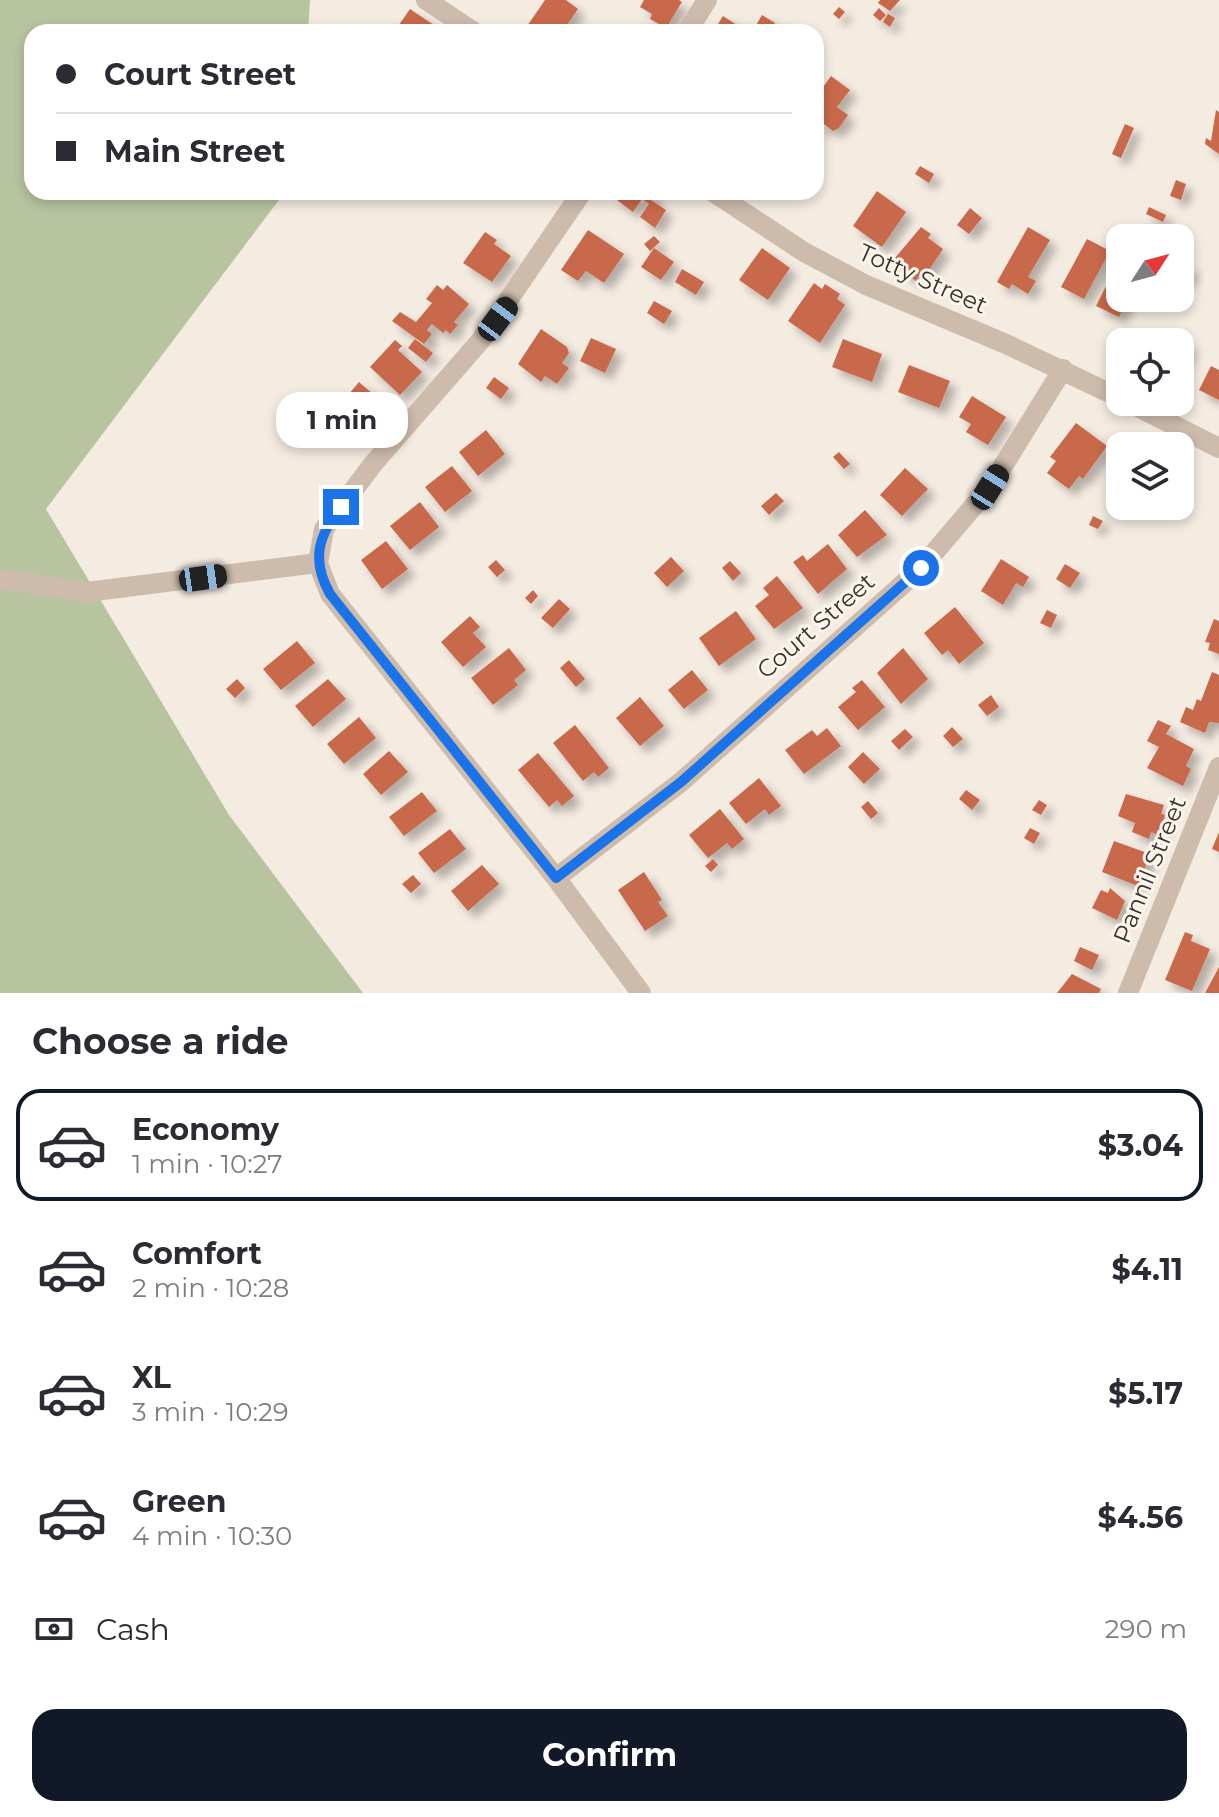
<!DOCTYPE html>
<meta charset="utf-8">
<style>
body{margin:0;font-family:Montserrat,sans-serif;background:#f2f2f3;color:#2b2b33;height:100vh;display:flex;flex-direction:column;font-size:30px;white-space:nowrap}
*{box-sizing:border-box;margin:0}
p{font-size:26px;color:#7c7c81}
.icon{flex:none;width:44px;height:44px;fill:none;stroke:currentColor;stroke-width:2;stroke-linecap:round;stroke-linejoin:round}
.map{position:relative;height:993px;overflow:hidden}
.side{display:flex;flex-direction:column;background:#fff;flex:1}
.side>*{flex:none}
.banner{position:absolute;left:24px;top:24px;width:800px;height:176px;border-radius:24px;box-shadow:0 4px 12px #0003;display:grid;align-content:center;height:176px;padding:0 32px;background:#fff}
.needle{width:52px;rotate:54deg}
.controls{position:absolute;left:1106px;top:224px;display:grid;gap:16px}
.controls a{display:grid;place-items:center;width:88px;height:88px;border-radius:16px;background:#fff;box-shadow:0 4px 12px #0003;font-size:40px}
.end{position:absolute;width:36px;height:36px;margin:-18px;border:10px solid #1a73e8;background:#fff;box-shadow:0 0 0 4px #fff}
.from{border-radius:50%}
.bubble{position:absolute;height:56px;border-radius:24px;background:#fff;box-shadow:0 4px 12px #0003;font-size:26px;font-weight:700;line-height:56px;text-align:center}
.car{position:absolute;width:24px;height:48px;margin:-24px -12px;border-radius:10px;box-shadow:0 0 6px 2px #0007;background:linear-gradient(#222 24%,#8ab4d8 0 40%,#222 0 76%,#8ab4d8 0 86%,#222 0)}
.banner b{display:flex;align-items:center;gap:28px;height:76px;font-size:30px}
.banner b+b{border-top:2px solid #e1e1e2}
.banner i{width:20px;height:20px;background:#2b2b33}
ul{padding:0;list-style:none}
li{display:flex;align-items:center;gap:24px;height:112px;margin:0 16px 12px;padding:0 16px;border:4px solid transparent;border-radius:24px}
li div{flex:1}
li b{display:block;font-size:30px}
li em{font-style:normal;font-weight:700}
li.active{border-color:#111827}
li>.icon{width:72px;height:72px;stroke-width:1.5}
h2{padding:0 32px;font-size:36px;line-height:96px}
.pay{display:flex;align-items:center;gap:20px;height:88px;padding:0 32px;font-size:30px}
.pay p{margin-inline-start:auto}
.cta{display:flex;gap:16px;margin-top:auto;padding:16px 32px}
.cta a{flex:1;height:92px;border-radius:24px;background:#111827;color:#fff;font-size:32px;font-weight:700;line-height:92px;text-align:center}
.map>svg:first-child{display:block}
</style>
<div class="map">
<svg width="1219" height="993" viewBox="0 0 1219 993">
<defs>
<filter id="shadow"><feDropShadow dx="7" dy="7" stdDeviation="4" flood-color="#0004"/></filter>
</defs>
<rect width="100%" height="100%" fill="#f4ebe1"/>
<path fill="#b8c4a0" d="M0 0H310L308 32H32V192H285L46 509 229 815 363 993H0Z"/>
<path fill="#c8694b" filter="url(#shadow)" d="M545 0H566L578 9 562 32H523Z
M644 0H679L682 2 666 28 650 19 652 14 640 7Z
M880 0H900L890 11 878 3Z
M839 7 845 12 839 19 833 14Z
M879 8 886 15 880 21 873 15Z
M410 9 440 29 437 32H394Z
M888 14 895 18 890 27 883 22Z
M762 15 775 23 769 32 755 27Z
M723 16 737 25 733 32H713Z
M831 76 850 90 837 107 848 115 839 128 833 131 824 124 819 132 816 97Z
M1216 110 1219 112V154L1205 144 1206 138 1211 141Z
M1125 124 1134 128 1121 158 1112 154Z
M920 166 934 174 929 183 915 174Z
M1176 180 1186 184 1181 200 1170 196Z
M877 191 906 212 882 247 853 226Z
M617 192H657L651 200 666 210 655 228 640 217 649 204 642 199 633 212 613 197Z
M1149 207 1166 215 1163 222 1146 214Z
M970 208 982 218 969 234 957 225Z
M921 227 931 234 928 238 943 249 923 279 919 276 916 281 894 265 895 258Z
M1028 227 1050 240 1028 277 1036 281 1028 294 1012 284 1009 289 997 282Z
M588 230 624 254 604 283 586 271 578 281 561 270Z
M485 232 497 240 494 244 511 256 492 282 463 263Z
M654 236 660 242 650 251 644 244Z
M1087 239 1110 251 1084 299 1061 287Z
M654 248 674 262 661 280 641 267Z
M762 248 790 268 768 300 739 280Z
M1120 258V298H1129L1119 317 1096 306Z
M1184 264 1192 267 1187 281 1180 278Z
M682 269 704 282 696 295 675 282Z
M814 283 822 289 825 284 840 294 837 299 845 305 820 343 788 321Z
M437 285 443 290 447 285 469 304 454 322 458 325 450 334 446 330 443 333 432 324 427 330 432 334 424 344 392 321 400 312 416 322 432 303 426 299Z
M654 301 672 311 664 324 647 313Z
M541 329 567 347 569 353 562 363 569 368 557 384 545 376 541 382 518 364Z
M1158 330 1190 346 1180 366V342H1152Z
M591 338 616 349 605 373 580 361Z
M415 339 433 353 426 362 408 348Z
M843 339 882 354 872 382 832 367Z
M395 340 402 346 398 350 422 372 400 395 370 367Z
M909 365 950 381 939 408 898 392Z
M1211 366 1219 370V400L1199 390Z
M494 377 509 388 501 399 486 388Z
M359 382 389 408 368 433 338 407Z
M972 396 1006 417 988 445 966 432 971 424 959 417Z
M1076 423 1107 446 1083 479 1079 476 1069 489 1047 473 1056 461 1050 457Z
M486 430 505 454 478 476 459 452Z
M839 452 850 464 844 469 833 457Z
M452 466 472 491 445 512 425 487Z
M905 468 928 489 902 516 880 495Z
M776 493 784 501 769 515 761 506Z
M420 502 439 527 410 550 390 526Z
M865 510 887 535 857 557 838 535Z
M1093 516 1103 521 1098 529 1089 525Z
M386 541 408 569 382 589 361 560Z
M828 544 847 569 818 594 793 562 803 555 807 561Z
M671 557 684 571 667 587 654 573Z
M1001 559 1029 577 1023 587 1016 583 1003 605 981 591Z
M496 560 505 570 497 577 488 567Z
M730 561 741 573 733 581 722 568Z
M1065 564 1080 573 1070 588 1056 579Z
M777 576 803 608 774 629 755 606 769 595 763 588Z
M533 590 538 596 531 604 525 598Z
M559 599 570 609 553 628 541 618Z
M955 607 984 643 959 664 948 650 942 655 924 633Z
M1047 610 1057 615 1051 628 1040 623Z
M736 611 756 639 719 666 699 638Z
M470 616 480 627 473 633 486 647 463 667 441 642Z
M1214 619 1219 621V654L1208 650 1210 643 1205 642Z
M297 641 315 663 281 690 263 669Z
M509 648 526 670 514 680 518 685 493 705 471 678Z
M903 648 928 679 901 704 877 673Z
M569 660 585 679 576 687 560 668Z
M692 670 708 690 684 709 668 690Z
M1212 672 1219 675V723L1209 722 1205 733 1180 722 1186 707 1193 710 1197 699 1201 701Z
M237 679 245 688 235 698 226 689Z
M328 679 346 699 313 727 295 706Z
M862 680 885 707 858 730 838 707 856 692 852 688Z
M991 695 999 707 987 716 978 705Z
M640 697 664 726 640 746 616 718Z
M359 717 376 738 344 764 327 744Z
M1158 720 1171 726 1166 734 1194 749 1186 766 1191 769 1183 786 1147 768 1159 747 1147 741Z
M575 725 609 768 598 777 594 772 583 781 553 743Z
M952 727 963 739 953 747 943 736Z
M827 728 841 746 804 774 785 750 812 730 817 736Z
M905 729 913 737 899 750 891 741Z
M389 751 408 772 381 795 363 774Z
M863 752 880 769 864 784 848 767Z
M538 753 574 796 562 806 557 800 549 807 518 770Z
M759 778 781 806 769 815 765 809 746 824 729 803Z
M966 790 980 800 972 810 959 799Z
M422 792 437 811 404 836 389 817Z
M1126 794 1164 805 1161 814 1165 815 1158 835 1151 832 1149 839 1132 832 1135 823 1118 816Z
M1039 800 1047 805 1041 815 1032 810Z
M868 801 878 813 871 819 861 807Z
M720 809 744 839 732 849 727 843 708 858 689 835Z
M1030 828 1040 833 1034 844 1024 838Z
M450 829 466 849 434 873 418 853Z
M1219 832V852L1212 849Z
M1114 841 1150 854 1138 886 1102 872Z
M713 859 718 865 711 872 705 866Z
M482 865 499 884 468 911 451 891Z
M644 872 662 900 658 902 668 916 645 931 618 890Z
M413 875 421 884 411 893 402 884Z
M1110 888 1125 901 1117 920 1092 908 1101 890 1108 893Z
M1185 932 1193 935 1191 941 1210 949 1192 991 1165 980Z
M1080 947 1099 955 1092 970 1074 961Z
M1219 967V993H1205Z
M1072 974 1101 989 1099 993H1057Z"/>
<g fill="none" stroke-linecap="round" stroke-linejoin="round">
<path stroke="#cdbbac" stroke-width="20" d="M426 0 474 32
M687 32 707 0
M582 192 481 340 373 464 324 529 318 563 330 594 556 878 641 993
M713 192 804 252 866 285 1006 344 1120 398
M1128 402 1219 448
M0 579 87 592 318 563
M556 878 681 782 921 568 990 487 1063 369
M1128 993 1219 767"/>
</g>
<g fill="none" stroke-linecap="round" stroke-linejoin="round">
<path stroke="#1a73e8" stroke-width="10" d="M341 507C318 536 311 560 330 594L556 878 681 782 921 568"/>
</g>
<g text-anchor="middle" stroke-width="6" stroke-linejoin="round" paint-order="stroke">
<g font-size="24" fill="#3b302b" stroke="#fbf5ee">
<text transform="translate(923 279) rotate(24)" y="8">Totty Street</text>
<text transform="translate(816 626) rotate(-41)" y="8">Court Street</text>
<text transform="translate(1150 870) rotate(-68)" y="8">Pannil Street</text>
</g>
</g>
</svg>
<div class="controls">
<a><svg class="needle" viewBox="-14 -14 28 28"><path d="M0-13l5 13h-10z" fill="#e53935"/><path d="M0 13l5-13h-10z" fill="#7c7c81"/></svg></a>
<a><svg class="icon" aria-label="locate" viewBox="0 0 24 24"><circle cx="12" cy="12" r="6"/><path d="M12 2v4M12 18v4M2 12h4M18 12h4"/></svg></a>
<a><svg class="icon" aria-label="layers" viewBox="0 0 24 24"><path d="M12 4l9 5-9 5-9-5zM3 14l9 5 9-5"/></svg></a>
</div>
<i class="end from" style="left:921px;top:568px"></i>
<i class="end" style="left:341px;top:507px"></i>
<div class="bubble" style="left:276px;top:392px;width:132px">1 min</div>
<i class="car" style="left:498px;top:319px;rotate:37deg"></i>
<i class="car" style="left:990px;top:487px;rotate:32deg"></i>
<i class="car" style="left:203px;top:578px;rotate:82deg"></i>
<div class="banner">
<b><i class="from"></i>Court Street</b>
<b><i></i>Main Street</b>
</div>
</div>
<section class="side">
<h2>Choose a ride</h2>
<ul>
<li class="active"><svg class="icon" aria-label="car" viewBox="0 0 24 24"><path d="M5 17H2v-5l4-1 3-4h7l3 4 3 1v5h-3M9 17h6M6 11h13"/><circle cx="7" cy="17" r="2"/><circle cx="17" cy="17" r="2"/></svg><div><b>Economy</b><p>1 min · 10:27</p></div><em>$3.04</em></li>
<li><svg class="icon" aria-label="car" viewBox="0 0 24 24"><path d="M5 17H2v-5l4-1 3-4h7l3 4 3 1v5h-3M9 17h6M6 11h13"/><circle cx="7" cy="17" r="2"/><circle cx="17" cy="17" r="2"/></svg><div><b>Comfort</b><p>2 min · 10:28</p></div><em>$4.11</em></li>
<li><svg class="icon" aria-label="car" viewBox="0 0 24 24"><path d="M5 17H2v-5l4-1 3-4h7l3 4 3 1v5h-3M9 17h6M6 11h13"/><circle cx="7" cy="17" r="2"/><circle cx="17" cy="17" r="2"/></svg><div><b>XL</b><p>3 min · 10:29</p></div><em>$5.17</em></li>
<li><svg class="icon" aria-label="car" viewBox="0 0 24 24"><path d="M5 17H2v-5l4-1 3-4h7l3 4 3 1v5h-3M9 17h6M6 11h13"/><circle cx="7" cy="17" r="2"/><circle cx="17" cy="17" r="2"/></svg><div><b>Green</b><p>4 min · 10:30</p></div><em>$4.56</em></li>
</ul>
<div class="pay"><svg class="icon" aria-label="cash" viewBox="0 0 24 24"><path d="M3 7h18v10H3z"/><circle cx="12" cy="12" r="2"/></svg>Cash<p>290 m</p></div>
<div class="cta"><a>Confirm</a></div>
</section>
